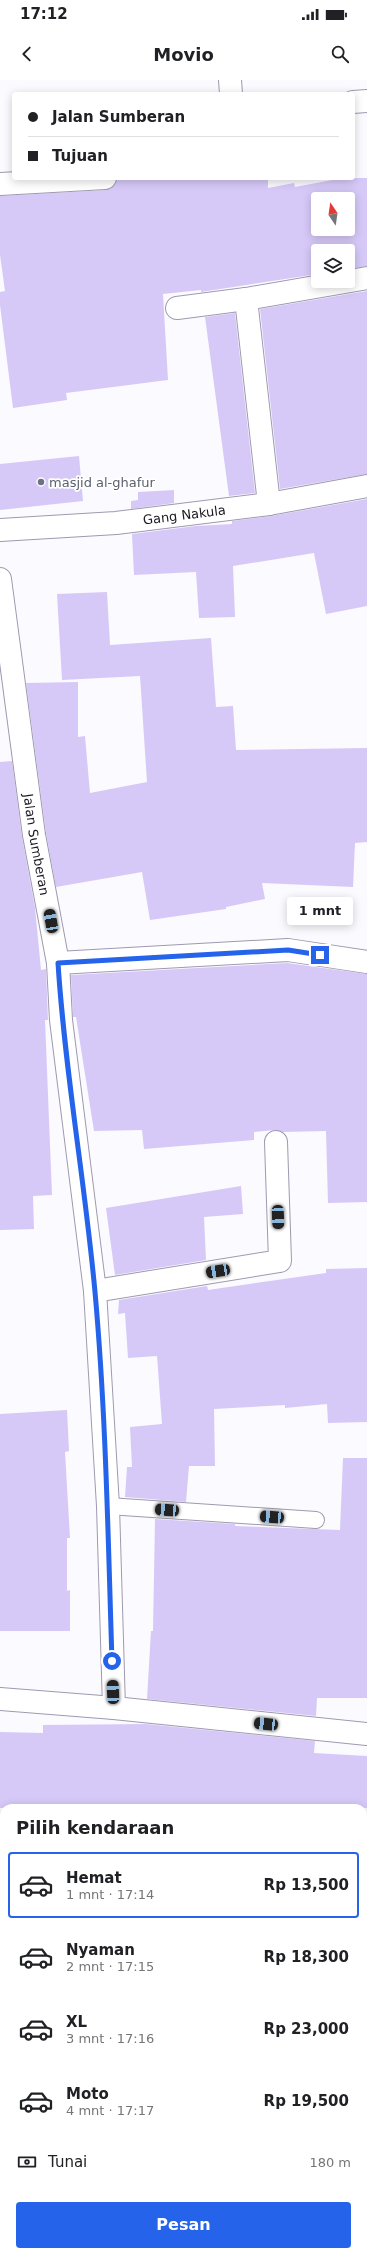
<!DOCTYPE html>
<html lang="id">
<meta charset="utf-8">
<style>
body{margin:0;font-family:"DejaVu Sans",sans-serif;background:#f6f6f6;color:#202124;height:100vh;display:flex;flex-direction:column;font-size:15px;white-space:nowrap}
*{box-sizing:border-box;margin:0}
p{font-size:13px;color:#757577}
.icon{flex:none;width:22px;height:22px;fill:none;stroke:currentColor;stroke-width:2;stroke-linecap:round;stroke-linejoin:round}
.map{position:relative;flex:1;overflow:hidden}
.sheet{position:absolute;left:0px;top:1724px;width:367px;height:452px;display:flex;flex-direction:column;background:#fff;border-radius:12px 12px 0 0;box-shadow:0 2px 10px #0003}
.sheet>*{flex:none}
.top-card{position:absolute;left:12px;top:12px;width:343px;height:88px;border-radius:4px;box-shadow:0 2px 10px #0003;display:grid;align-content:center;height:88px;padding:0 16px;background:#fff}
.needle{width:26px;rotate:347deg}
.tools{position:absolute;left:311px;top:112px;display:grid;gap:8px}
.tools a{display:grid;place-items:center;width:44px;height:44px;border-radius:4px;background:#fff;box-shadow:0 2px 10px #0003;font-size:20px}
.end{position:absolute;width:18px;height:18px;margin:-9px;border:5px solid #2563eb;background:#fff;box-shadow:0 0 0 2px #fff}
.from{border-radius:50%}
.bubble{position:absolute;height:28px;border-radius:4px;background:#fff;box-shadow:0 2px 10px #0003;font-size:13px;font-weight:800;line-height:28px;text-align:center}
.car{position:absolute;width:12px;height:24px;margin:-12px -6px;border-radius:5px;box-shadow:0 0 3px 1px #0007;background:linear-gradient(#222 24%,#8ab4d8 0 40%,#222 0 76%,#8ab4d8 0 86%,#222 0)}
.top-card b{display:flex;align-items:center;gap:14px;height:38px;font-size:15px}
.top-card b+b{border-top:1px solid #e0e0e0}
.top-card i{width:10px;height:10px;background:#202124}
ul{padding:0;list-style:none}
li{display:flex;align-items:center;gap:12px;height:66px;margin:0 8px 6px;padding:0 8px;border:2px solid transparent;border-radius:4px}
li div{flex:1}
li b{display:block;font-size:15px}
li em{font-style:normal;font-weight:800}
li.on{border-color:#2563eb}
li>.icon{width:36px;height:36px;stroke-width:1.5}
h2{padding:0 16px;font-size:18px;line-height:48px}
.pay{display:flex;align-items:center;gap:10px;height:44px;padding:0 16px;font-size:15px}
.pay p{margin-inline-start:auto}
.primary-button{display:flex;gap:8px;margin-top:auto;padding:8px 16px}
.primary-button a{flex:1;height:46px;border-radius:4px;background:#2563eb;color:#fff;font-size:16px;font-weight:800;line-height:46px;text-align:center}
.status{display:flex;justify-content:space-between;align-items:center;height:28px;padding:0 20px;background:#fff;direction:ltr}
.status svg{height:11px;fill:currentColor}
header{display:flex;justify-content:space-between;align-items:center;height:52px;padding:0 16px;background:#fff;font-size:18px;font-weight:800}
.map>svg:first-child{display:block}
</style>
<div class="status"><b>17:12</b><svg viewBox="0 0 49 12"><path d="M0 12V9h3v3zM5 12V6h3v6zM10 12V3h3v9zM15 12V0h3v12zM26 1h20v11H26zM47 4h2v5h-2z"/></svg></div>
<header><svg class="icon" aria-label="back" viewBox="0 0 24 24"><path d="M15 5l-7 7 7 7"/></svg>Movio<svg class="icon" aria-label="search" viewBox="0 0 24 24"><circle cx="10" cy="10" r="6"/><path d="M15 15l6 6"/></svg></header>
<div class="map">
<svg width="367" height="2176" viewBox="0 0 367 2176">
<rect width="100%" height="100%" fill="#fbfaff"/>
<path fill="#f0edfa" d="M367 2019V2090L363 2091V2020Z
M4 2080V2155L0 2156V2081Z"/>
<path fill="#d6c9f8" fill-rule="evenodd" d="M117 98H268V108L294 103 295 107 343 98H367V186L348 189V171H318V194L201 212V210L163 214 168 300 66 313 67 320 13 328 0 225V212L5 211 0 175V116L106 110 112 108ZM318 119H348V149H318Z
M367 211V394L280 409 260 229Z
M235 233 255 413 229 416 205 237Z
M79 376 83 421 0 430V384Z
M174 410V423L131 429V421L138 420V412Z
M367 419V526L326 534 314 473 233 486 235 537 199 538 196 492 134 495 132 454 196 446 232 444V441L271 436Z
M107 512 110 565 211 558 216 627 233 626 236 670 367 668V762L355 763 353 807 262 803 265 819 226 827V829L150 840 142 792 56 807 46 753 26 603 78 602V657L85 656 90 713 147 702 140 596 62 600 57 514Z
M12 681 22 757 35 828 41 890 46 889 48 940H45L52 1115 33 1116 34 1149 0 1150V682Z
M287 883 367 894V1122L328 1123 326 1051 283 1052 275 1050 254 1052V1060L144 1069 142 1050 94 1051 76 937H73L71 895Z
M241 1106 243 1134 204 1137 206 1180 115 1195 106 1128Z
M367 1188V1342L328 1343 327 1324 285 1328V1325L214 1329 215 1386H189L186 1422 125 1417 127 1387H132L130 1347 162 1344 157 1276 128 1278 125 1233 118 1234 119 1220 207 1206 208 1210 326 1193V1189Z
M67 1330 69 1371 65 1372 70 1458H67V1511L70 1510V1551H0V1334Z
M343 1378H367V1618H317L316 1636 147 1619 151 1551H153L155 1439 235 1444V1446L340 1450Z
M146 1644 315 1661 314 1673 367 1676V1728H0V1652L43 1653V1645Z"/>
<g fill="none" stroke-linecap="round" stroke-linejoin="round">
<g stroke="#9f99b0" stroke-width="18">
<path id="lane" d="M108 1426 316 1440"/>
</g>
<g stroke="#9f99b0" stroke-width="24">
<g id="street">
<path d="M230 0 231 14"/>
<path d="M353 22 367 21"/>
<path d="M0 104 105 98"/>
<path d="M246 219 269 424"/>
<path d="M177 228 246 219 367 198"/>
<path id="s1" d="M0 450 116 443 269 424 367 406"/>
<path id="s2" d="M0 499 34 755 58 883 61 940 95 1211 108 1426 114 1628"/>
<path d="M58 883 288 870 367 882"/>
<path d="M95 1211 280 1181 276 1062"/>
<path d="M0 1619 114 1628 367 1654"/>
<path d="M363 1883H367"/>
<path d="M0 1899H4"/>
</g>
</g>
<use href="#lane" stroke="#fff" stroke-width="16"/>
<use href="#street" stroke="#fff" stroke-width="22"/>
<g stroke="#4e4b53" stroke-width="4.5">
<path id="rail" d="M363 2044 367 2043
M363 2064H367
M0 2105H4
M0 2125H4"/>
</g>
<use href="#rail" stroke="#fff" stroke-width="3" stroke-dasharray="9" stroke-linecap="butt"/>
</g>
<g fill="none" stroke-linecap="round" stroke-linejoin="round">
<path stroke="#2563eb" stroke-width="5" d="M112 1581C108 1458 106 1334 95 1212 85 1102 65 993 58 883L288 870 320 875"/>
</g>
<circle fill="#6b7280" stroke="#fff" stroke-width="1.5" cx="41" cy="402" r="4"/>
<g text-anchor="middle" stroke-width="3.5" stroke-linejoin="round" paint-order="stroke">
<g font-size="13" fill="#5b616d" stroke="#fff" text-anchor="start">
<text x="49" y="407">masjid al-ghafur</text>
</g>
<g font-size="13" fill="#1b1821" stroke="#fff">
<text dy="5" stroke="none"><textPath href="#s1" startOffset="185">Gang Nakula</textPath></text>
<text dy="5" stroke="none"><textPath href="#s2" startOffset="268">Jalan Sumberan</textPath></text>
</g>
</g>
</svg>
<div class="tools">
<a><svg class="needle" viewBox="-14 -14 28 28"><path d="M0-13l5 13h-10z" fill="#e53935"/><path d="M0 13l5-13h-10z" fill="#757577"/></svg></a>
<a><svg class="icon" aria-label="layers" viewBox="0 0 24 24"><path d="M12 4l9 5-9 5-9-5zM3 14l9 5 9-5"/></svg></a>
</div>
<i class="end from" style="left:112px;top:1581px"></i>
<i class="end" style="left:320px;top:875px"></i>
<div class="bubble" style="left:287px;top:817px;width:66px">1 mnt</div>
<i class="car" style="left:51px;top:841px;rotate:350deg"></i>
<i class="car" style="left:278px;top:1137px;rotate:178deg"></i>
<i class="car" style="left:218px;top:1191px;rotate:261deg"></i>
<i class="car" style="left:167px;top:1430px;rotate:274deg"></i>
<i class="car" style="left:272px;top:1437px;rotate:274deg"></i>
<i class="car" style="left:113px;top:1612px;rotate:358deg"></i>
<i class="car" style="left:266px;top:1644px;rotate:276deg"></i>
<div class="top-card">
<b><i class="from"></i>Jalan Sumberan</b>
<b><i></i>Tujuan</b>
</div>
<section class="sheet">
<h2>Pilih kendaraan</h2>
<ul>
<li class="on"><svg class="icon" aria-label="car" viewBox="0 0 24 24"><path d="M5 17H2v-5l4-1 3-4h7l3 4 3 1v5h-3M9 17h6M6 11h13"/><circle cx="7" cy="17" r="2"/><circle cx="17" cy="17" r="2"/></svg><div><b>Hemat</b><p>1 mnt · 17:14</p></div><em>Rp 13,500</em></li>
<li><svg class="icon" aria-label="car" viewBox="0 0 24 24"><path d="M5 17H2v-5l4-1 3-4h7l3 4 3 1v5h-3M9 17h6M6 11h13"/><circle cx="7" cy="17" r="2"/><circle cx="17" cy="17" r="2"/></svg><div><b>Nyaman</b><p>2 mnt · 17:15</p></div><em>Rp 18,300</em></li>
<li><svg class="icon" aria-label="car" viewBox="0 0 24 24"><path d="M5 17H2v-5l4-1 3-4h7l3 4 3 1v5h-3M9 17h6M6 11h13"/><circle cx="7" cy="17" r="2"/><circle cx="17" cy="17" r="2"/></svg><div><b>XL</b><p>3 mnt · 17:16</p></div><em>Rp 23,000</em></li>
<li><svg class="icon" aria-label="car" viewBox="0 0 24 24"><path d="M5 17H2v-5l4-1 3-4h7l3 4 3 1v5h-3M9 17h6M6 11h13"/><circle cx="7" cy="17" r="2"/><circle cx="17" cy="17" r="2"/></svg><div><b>Moto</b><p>4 mnt · 17:17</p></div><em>Rp 19,500</em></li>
</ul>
<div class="pay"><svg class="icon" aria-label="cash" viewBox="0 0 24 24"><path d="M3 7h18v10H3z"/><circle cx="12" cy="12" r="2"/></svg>Tunai<p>180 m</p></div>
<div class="primary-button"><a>Pesan</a></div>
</section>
</div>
